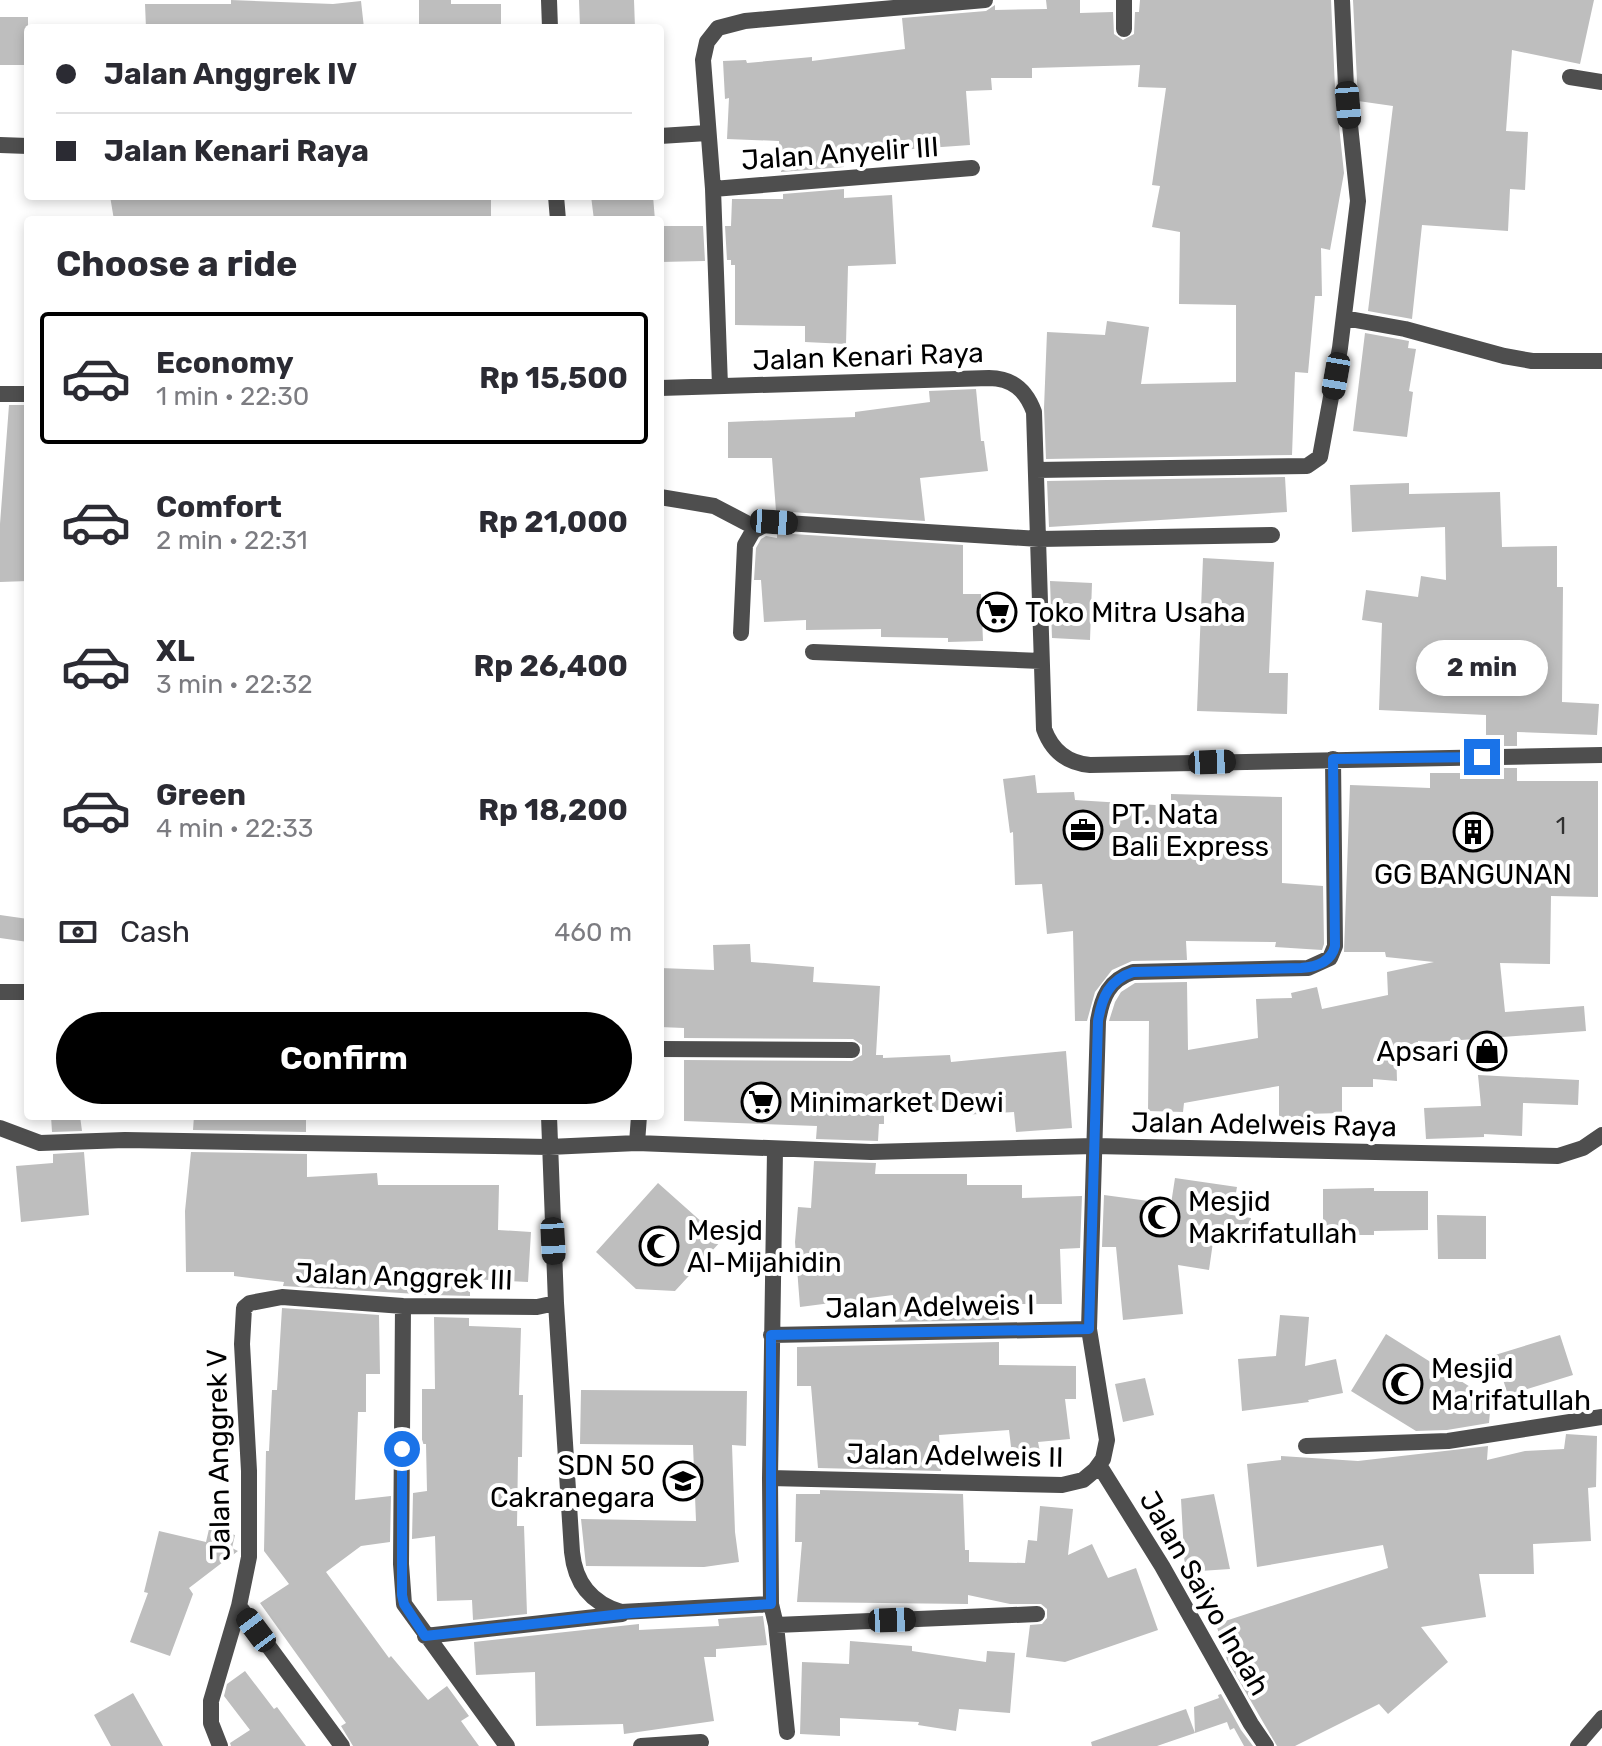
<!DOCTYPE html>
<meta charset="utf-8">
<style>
body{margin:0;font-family:Rubik,sans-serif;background:#f7f7f7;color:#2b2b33;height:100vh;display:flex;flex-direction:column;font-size:30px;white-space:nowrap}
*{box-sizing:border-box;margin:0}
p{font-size:26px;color:#7c7c81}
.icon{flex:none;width:44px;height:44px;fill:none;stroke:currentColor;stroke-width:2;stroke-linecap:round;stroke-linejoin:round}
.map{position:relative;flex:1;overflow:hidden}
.sheet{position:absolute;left:24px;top:216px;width:640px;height:904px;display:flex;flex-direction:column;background:#fff;border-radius:8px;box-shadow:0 4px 12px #0003}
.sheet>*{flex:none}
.top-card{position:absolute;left:24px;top:24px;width:640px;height:176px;border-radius:8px;box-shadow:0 4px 12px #0003;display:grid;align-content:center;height:176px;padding:0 32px;background:#fff}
.end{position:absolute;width:36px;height:36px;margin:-18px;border:10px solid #1a73e8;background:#fff;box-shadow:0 0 0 4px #fff}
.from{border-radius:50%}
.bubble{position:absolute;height:56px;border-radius:28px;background:#fff;box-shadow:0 4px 12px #0003;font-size:26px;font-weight:700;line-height:56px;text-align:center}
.car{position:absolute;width:24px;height:48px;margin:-24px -12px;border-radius:10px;box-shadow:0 0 6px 2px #0007;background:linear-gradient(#222 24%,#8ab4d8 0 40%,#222 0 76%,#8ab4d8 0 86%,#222 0)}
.top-card b{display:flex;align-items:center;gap:28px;height:76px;font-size:30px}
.top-card b+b{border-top:2px solid #e1e1e2}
.top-card i{width:20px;height:20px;background:#2b2b33}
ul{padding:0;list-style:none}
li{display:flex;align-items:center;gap:24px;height:132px;margin:0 16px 12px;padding:0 16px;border:4px solid transparent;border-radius:8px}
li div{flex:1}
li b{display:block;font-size:30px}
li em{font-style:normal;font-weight:700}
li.on{border-color:#000}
li>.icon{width:72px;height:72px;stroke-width:1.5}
h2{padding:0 32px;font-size:36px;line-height:96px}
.pay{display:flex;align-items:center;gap:20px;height:88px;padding:0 32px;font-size:30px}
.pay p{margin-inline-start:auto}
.primary-button{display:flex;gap:16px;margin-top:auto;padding:16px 32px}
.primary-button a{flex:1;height:92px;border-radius:48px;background:#000;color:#fff;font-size:32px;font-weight:700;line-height:92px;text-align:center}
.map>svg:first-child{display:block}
</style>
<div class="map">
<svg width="1602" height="1746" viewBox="0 0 1602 1746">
<rect width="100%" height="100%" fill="#fff"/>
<path fill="#bebebe" d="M231 0 333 4 361 1 364 28H146L145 4H231Z
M419 0H451V4H501V28H419Z
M579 0H634L635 28H580Z
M1046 0H1080V13L1113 12 1114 34 1123 40 1134 34 1135 12H1139L1140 0H1331L1335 88 1344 173 1330 250 1321 248 1322 296H1315L1308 373 1295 372 1292 455 1046 459 1044 408 1047 332 1105 335 1107 321 1149 327 1141 384 1236 382V305L1179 304 1180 232 1152 227 1160 186 1152 185 1166 88 1138 87 1140 65 1032 68V78H991L992 90 966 91 970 145 899 150 898 143 844 152V167L781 172 779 141 727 139 729 98 725 99 723 61 746 60 747 63 812 57V61L905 49 902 18 986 11 995 5V10L1047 9Z
M1353 0H1594L1580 64 1512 50 1506 131 1528 132 1525 190 1510 189 1508 231 1422 225 1412 319 1368 311 1393 106 1358 101Z
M0 17H28V65H0Z
M844 189V198L892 195 896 264 848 266 846 344 805 342V326L735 325V265H731V260H727L725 226H731L732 199H783V194Z
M110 196H491V217L432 220H166L165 217 114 220Z
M591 196H653L655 220H594Z
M660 226H703L705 261 660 262Z
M1365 333 1409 341 1408 348 1416 349 1409 391 1413 392 1407 437 1353 431Z
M976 389 981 441H984L988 471 920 478 925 521 776 511 772 458H728V422L855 417V412L930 402 929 391Z
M9 405H28V581L0 582V524Z
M1285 477 1287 512 1049 527 1047 481Z
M1409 483V494L1500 492 1502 547 1557 546V587H1563L1562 702 1599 704 1597 735 1517 732V746H1486V715L1379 710 1382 623 1362 620 1366 590 1418 597 1421 576 1446 580 1445 527 1352 532 1350 485Z
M777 533 963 545V594H981L983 641 948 642V638L881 637V629L806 630V620L764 622 761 580H754L756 548 761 539 766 536 777 538Z
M1203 558 1274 562 1269 673H1288L1287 714 1197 711Z
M1050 581 1092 583 1090 640 1052 638Z
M1485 768H1517V781H1598V897L1551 896 1550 964 1500 963 1505 1012 1584 1006 1586 1031 1434 1042 1418 1041V1044L1396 1045 1397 1081 1373 1079V1087H1342V1113L1304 1114V1134L1279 1133V1086L1184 1103 1183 1112 1148 1111 1149 1021H1109L1115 1002 1121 992 1135 983 1187 982 1188 1050 1258 1038 1256 999 1292 998 1291 993 1317 987 1322 1009 1388 995 1387 972 1434 962 1386 957 1385 952H1344L1350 785 1430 788V773H1485Z
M1035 775 1037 793 1074 792 1075 800 1171 806V794L1282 797V883L1323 886 1324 944 1322 950 1275 947 1276 942 1186 941 1187 960 1132 961 1112 970 1095 992 1087 1021H1075L1073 931 1047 934 1042 884 1015 885 1013 832 1010 833 1003 779Z
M0 915 28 919V942L0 938Z
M750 944 751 962 814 967 813 982 880 986 876 1055H883V1058L950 1055 951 1062 1066 1051 1072 1128 1016 1132 1014 1112 962 1115 961 1109 884 1113V1124H879L878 1141 816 1139 817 1126 684 1121V1060L852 1061 862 1055V1045L853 1039 684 1038V1028L660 1027V968L714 970 713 945Z
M1478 1075 1579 1080 1578 1105 1523 1103 1522 1136 1484 1134V1137L1426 1139 1424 1108 1481 1106Z
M51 1116H80L82 1131 52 1132Z
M194 1116H306V1132L193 1130Z
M84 1152 89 1215 21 1222 16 1166 53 1163V1154Z
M191 1152 307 1154V1177L377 1173 378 1185H499L498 1230 531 1232 528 1282 470 1279V1296L434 1295 283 1286 284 1282 234 1276V1272H186L185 1211Z
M814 1161 876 1163 875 1174H967V1185H1022V1198L1082 1196 1080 1248 1060 1249 1062 1304H999V1320L895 1322 893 1295 800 1307 795 1242 798 1207 811 1208Z
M1175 1178 1237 1187 1232 1215 1251 1218 1246 1247 1213 1242 1209 1270 1178 1265 1183 1314 1123 1320 1116 1247H1102L1104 1195 1171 1204Z
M658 1183 722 1240 675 1291 636 1289 596 1252Z
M1374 1188V1191H1428V1230L1374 1231V1235H1323V1189Z
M1437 1215 1486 1216V1259H1438Z
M282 1308 379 1315 380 1374H366V1412H358L355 1500 391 1496 390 1542 361 1546 326 1572 389 1658 391 1656 428 1700 447 1686 469 1716 461 1721 479 1746H353L341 1726 346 1723 260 1603 289 1584 264 1551 266 1451H269L272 1390H277Z
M1280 1315 1309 1317 1305 1366 1336 1359 1343 1393 1308 1400 1309 1402 1242 1411 1238 1359 1276 1356Z
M434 1317 469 1318V1326L521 1328 519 1395H523L522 1457H518L517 1526H524L527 1614 473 1620 472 1600 437 1601 435 1536 412 1539 413 1493 427 1491 426 1444H422V1389H435Z
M1386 1334 1491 1400 1489 1423 1447 1430 1416 1431 1351 1391Z
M1560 1335 1573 1375 1508 1395 1495 1355Z
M999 1342V1365L1076 1366V1399H1065L1070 1439 1038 1442 1040 1452 1012 1455 1009 1430 939 1435 941 1471 818 1468 811 1386H797V1347Z
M1145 1378 1154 1415 1123 1422 1115 1384Z
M581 1390 747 1391 746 1446 732 1445 735 1532 739 1562 704 1567 586 1566 581 1519 696 1521 693 1445 580 1444Z
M1566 1434 1597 1436 1596 1487 1588 1488 1591 1541 1533 1544 1534 1574H1479L1486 1617 1421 1627 1448 1662 1388 1714 1379 1704 1295 1746H1277L1227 1660 1216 1624 1388 1568 1383 1545 1257 1567 1247 1464 1281 1460V1456L1358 1461 1488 1446 1487 1460 1525 1451 1564 1449Z
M820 1490 963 1494 965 1550H969V1562L1025 1563 1028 1540 1037 1541 1040 1506 1073 1509 1068 1555 1092 1544 1108 1578 1136 1568 1158 1630 1065 1662 1026 1657 1030 1625 1042 1624 1047 1618V1609L1041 1604H1010L968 1595V1604L797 1602 802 1542H795L796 1494H820Z
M1214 1494 1230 1569 1185 1572 1181 1499Z
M209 1529 235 1535 232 1548 238 1551 229 1558 228 1562H223L189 1588 193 1594 170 1656 130 1642 148 1593 144 1592 159 1531 206 1542Z
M763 1616 767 1645 716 1649V1657H704L714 1721 624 1734 623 1724 536 1726 535 1672 476 1675 474 1642 639 1624V1630L719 1626 718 1619Z
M850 1641 912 1646V1651L986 1662 987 1651 1015 1653 1010 1713 959 1709 956 1731 918 1725 919 1722 840 1718V1736L800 1734 802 1662 849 1664Z
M245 1671 274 1709 277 1707 306 1746H231L230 1743 250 1730 224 1696 227 1684Z
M133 1693 163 1746H111L94 1715Z
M1221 1694 1241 1730 1253 1746H1244L1234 1728 1230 1730 1227 1722 1195 1733 1194 1707 1219 1698 1218 1695Z
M1186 1709 1195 1733 1157 1746H1092L1091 1742Z"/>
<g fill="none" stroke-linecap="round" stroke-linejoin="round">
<path stroke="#4e4e4e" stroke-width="14" d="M1577 1746 1602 1717"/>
<path stroke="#4e4e4e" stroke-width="16" d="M549 0 550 28
M1124 0V29
M1570 77 1602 82
M660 136 707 133
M0 145 28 146
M713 189 972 168
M556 196 558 220
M1344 318 1405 329 1504 356 1532 361H1602
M720 386 713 189 703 60 707 42 718 28 745 21 985 0
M660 388 989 378C1012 378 1026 390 1034 412L1044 729C1052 751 1067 763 1090 765L1602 755
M0 394H28
M1036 470 1307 466 1320 457 1340 348 1358 201 1346 87 1342 0
M660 497 714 506 756 528
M741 633 745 545 753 531 770 522 1039 539 1272 535
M813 652 1041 661
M0 992H28
M660 1049 852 1050
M549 1116 556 1303 572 1552C575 1583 591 1603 621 1612L771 1604
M0 1128 40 1143 125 1140 549 1147 637 1143 871 1152 1094 1146 1558 1156 1583 1148 1602 1135
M637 1143 639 1116
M775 1150 770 1478 771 1604 776 1625 787 1732
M403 1306 401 1564 404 1604 507 1746
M771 1335 1089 1329
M1306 1446 1448 1441 1602 1417
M1099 1465 1162 1566 1251 1724 1266 1746
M770 1478 1062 1485 1083 1480 1095 1470 1103 1459 1107 1440 1089 1329 1098 1021C1102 997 1109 980 1133 972L1308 968 1330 958 1335 946 1333 759
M239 1606 342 1746
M776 1625 1037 1614
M425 1636 622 1614
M220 1746 211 1723V1701L239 1606 249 1557V1471L242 1344 244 1308 250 1303 282 1297 403 1306 537 1307 556 1303
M641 1746 701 1742"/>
</g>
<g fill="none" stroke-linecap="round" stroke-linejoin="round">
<path stroke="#1a73e8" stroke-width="10" d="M402 1449V1595L404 1604 425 1636 631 1613 771 1604V1335L1089 1329 1098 1021C1102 997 1109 980 1133 972L1301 968C1317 967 1331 962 1335 946L1333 759 1482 757"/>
</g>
<defs>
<g id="supermarket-ring" transform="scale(2)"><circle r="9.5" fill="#fff" stroke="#000" stroke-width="1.5"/><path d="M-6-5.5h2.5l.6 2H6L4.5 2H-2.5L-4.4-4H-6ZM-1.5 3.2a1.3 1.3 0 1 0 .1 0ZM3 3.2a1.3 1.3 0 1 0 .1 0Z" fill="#000"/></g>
<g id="office-ring" transform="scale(2)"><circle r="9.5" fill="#fff" stroke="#000" stroke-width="1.5"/><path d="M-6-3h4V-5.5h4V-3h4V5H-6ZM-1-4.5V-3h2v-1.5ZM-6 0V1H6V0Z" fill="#000"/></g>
<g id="building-ring" transform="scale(2)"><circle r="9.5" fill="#fff" stroke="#000" stroke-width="1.5"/><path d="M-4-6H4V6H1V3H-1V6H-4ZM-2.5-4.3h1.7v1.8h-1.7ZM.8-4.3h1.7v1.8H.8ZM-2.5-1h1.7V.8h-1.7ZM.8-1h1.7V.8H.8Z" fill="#000"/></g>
<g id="shop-ring" transform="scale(2)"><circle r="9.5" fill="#fff" stroke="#000" stroke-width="1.5"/><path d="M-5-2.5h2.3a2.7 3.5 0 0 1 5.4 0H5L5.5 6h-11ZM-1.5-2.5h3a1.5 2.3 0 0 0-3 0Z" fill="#000"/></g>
<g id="mosque-ring" transform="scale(2)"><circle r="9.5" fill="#fff" stroke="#000" stroke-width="1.5"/><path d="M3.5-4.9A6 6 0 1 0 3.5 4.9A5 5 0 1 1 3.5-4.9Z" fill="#000"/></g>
<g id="school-ring" transform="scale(2)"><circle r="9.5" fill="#fff" stroke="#000" stroke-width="1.5"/><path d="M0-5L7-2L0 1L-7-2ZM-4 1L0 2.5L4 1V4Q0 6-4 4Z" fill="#000"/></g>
</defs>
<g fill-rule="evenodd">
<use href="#supermarket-ring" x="997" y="612"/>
<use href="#office-ring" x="1083" y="830"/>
<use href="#building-ring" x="1473" y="832"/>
<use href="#shop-ring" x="1487" y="1051"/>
<use href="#supermarket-ring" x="761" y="1102"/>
<use href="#mosque-ring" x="1160" y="1217"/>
<use href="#mosque-ring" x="659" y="1246"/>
<use href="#mosque-ring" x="1403" y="1384"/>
<use href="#school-ring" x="683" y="1481"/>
</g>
<g text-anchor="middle" stroke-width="8" stroke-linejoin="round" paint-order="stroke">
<g font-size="24" fill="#303030">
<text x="1561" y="834">1</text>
</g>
<g font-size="28" fill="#000" stroke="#fff">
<text transform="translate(840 153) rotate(-4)" y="10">Jalan Anyelir III</text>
<text transform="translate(868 356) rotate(-2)" y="10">Jalan Kenari Raya</text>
<text transform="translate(1264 1124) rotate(1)" y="10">Jalan Adelweis Raya</text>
<text transform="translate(404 1276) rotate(2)" y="10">Jalan Anggrek III</text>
<text transform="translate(930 1306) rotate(-1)" y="10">Jalan Adelweis I</text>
<text transform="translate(218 1455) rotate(-91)" y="10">Jalan Anggrek V</text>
<text transform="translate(955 1455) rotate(1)" y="10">Jalan Adelweis II</text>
<text transform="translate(1205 1593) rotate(60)" y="10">Jalan Saiyo Indah</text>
</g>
<g font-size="28" fill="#000" stroke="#fff" text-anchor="start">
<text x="1025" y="622">Toko Mitra Usaha</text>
<text x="1111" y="824">PT. Nata<tspan x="1111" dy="32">Bali Express</tspan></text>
<text x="1473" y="884" text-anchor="middle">GG BANGUNAN</text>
<text x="1459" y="1061" text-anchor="end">Apsari</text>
<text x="789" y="1112">Minimarket Dewi</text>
<text x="1188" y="1211">Mesjid<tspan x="1188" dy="32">Makrifatullah</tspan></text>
<text x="687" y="1240">Mesjd<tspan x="687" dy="32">Al-Mijahidin</tspan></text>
<text x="1431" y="1378">Mesjid<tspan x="1431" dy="32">Ma'rifatullah</tspan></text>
<text x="655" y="1475" text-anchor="end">SDN 50<tspan x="655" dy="32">Cakranegara</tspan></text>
</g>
</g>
</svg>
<i class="end from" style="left:402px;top:1449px"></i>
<i class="end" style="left:1482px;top:757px"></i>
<div class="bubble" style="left:1416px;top:640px;width:132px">2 min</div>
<i class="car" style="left:1348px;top:105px;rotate:175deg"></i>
<i class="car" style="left:1336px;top:376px;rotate:190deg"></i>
<i class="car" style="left:774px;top:522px;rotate:94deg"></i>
<i class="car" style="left:1212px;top:762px;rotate:88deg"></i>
<i class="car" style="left:553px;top:1241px;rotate:177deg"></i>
<i class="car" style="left:892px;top:1620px;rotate:88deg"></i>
<i class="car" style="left:256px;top:1630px;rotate:323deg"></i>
<div class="top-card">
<b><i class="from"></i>Jalan Anggrek IV</b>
<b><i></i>Jalan Kenari Raya</b>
</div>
<section class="sheet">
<h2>Choose a ride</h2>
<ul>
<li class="on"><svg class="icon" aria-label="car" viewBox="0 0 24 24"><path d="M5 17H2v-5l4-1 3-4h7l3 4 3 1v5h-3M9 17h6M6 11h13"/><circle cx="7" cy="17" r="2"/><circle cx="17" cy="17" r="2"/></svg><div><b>Economy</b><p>1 min · 22:30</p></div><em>Rp 15,500</em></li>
<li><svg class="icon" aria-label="car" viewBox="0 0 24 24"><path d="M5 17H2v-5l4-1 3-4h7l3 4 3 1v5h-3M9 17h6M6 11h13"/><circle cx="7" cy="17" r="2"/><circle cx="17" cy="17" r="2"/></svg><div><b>Comfort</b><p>2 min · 22:31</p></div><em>Rp 21,000</em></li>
<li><svg class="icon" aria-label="car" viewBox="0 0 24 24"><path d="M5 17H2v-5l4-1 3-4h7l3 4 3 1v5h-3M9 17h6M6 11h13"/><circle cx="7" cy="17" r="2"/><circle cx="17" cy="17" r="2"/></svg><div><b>XL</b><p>3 min · 22:32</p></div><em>Rp 26,400</em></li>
<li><svg class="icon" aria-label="car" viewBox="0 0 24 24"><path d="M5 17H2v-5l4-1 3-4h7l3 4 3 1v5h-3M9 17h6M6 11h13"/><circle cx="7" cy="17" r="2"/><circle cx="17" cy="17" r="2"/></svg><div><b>Green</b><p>4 min · 22:33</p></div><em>Rp 18,200</em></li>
</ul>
<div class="pay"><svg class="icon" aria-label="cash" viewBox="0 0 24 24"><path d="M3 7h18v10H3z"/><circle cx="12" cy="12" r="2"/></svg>Cash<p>460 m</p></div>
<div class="primary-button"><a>Confirm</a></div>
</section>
</div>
